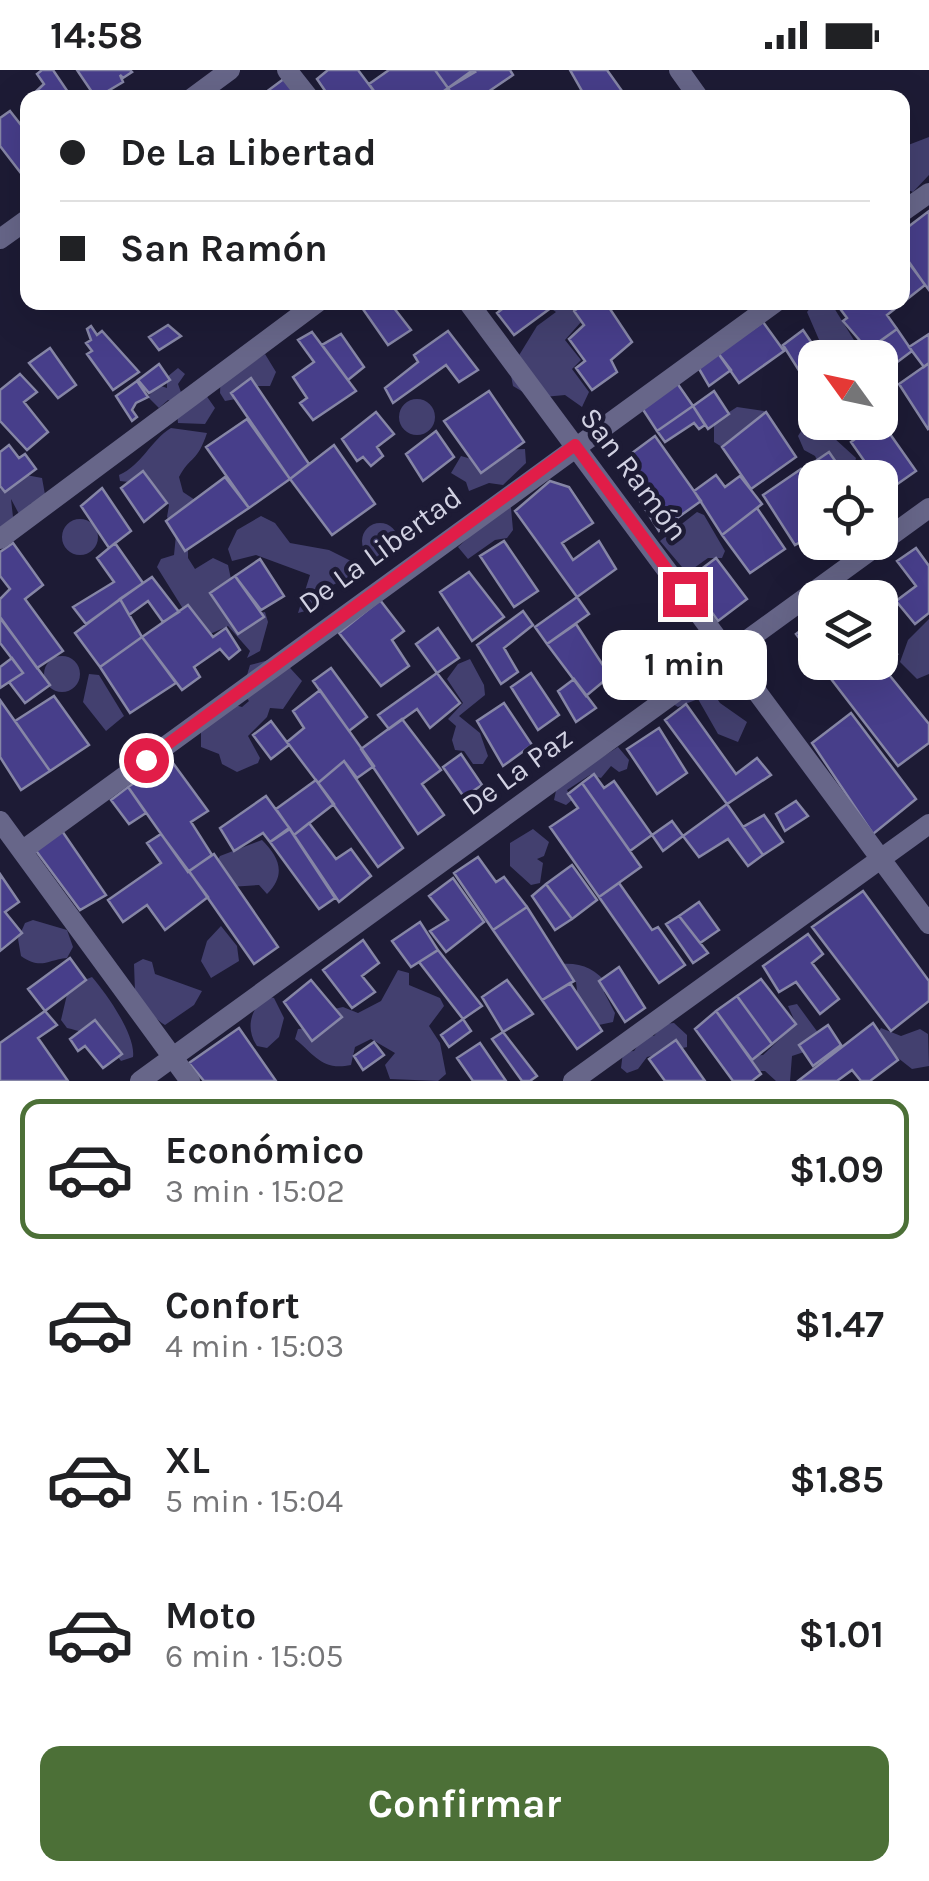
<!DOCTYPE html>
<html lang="es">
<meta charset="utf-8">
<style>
body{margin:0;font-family:Karla,sans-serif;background:#f2f2f2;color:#202124;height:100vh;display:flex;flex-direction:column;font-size:38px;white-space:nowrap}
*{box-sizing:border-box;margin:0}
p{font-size:32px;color:#757577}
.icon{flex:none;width:55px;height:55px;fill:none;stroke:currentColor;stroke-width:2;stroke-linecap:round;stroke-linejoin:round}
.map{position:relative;height:1011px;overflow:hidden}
.side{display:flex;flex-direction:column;background:#fff;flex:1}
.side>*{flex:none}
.guide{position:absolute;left:20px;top:20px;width:890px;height:220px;border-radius:20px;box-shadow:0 10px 40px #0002;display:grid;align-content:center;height:220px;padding:0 40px;background:#fff}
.needle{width:65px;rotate:303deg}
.tools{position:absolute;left:798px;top:270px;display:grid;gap:20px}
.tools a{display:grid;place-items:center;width:100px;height:100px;border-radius:20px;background:#fff;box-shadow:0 10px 40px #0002;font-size:50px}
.end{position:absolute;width:45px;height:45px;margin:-22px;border:12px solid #e11d48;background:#fff;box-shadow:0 0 0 5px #fff}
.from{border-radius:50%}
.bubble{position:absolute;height:70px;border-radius:20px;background:#fff;box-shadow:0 10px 40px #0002;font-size:32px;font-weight:700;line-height:70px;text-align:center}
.guide b{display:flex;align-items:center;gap:35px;height:95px;font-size:38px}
.guide b+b{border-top:2px solid #e0e0e0}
.guide i{width:25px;height:25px;background:#202124}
ul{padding:18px 0 0;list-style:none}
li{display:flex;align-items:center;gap:30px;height:140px;margin:0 20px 15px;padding:0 20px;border:5px solid transparent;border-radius:20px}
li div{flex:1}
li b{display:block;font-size:38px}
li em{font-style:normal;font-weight:700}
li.active{border-color:#4c7037}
li>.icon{width:90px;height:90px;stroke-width:1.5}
.cta{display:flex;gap:20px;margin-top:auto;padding:20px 40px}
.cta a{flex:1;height:115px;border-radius:20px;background:#4c7037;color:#fff;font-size:40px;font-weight:700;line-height:115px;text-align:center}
.status{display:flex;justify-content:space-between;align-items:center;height:70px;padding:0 50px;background:#fff;direction:ltr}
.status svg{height:28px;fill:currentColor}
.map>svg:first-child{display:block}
</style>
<div class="status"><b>14:58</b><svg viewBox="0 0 49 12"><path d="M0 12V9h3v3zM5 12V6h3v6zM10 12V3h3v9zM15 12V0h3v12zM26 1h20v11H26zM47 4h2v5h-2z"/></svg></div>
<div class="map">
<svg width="929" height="1011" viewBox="0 0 929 1011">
<rect width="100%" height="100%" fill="#1d1b35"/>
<path fill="#43406f" d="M929 67V105L913 122 903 118V77Z
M815 232 831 233 857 275 852 287 820 272 807 242Z
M543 233H578L572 240 581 252 565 270 581 290 572 299 589 322 582 337 565 325 533 328 513 316 510 300 537 256 556 242Z
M265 284 276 302 270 316H253L241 328 225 331 220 323 221 299 242 300Z
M178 298 185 304 178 314 182 325 203 321 215 338 205 354 178 353 176 333 168 330 159 338 148 327 158 315 167 318V307Z
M399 347a18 18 0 1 1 36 0a18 18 0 1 1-36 0Z
M737 337 764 341 773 351 771 360 742 373 732 368 722 377 714 372V352Z
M812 344 815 352 853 353 834 368 856 388 851 407H825L815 386 804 380 798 366Z
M171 358 207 363C197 393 191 385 179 407L183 422 198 432 175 458 167 447 169 435 144 401 129 412 120 411 119 405C142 395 150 371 171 358Z
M525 379 526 393 503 415 489 413 469 421 466 412 451 403 461 386 482 392 500 380Z
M26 405 42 408 46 430 30 434 29 441 19 444 11 429 13 447 0 458V419L6 422Z
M506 433 511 438 513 460 507 468 495 470 468 489 458 477Z
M697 442 704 445 725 481 722 488H708L687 503 660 471Z
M261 446 275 453 290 473 329 480 353 492 358 502 327 518 313 539 298 543 310 505 256 485 232 491 228 479 237 460Z
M62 467a18 18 0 1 1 36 0a18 18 0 1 1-36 0Z
M362 471a18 18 0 1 1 36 0a18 18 0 1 1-36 0Z
M176 465 188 474V488L195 499 213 488 228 495 231 509 210 523 236 548 265 542 268 552 260 581 247 588 250 581 228 556 208 565 185 542 157 497 161 489 174 485Z
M929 549V604L917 609 900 592 908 570Z
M44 604a18 18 0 1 1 36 0a18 18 0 1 1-36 0Z
M280 587 302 611 283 639 270 638 267 647 248 666 260 688 258 693 237 702 222 694 219 684 201 677V660L228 633 242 637 249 631 242 622 250 595Z
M470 589 484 615 485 625 459 646 480 663 488 686 483 694H473L464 681 455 680 452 670 456 656 448 649 463 633 447 609 458 594Z
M89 604 99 605 124 646 106 661 83 632Z
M701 616 710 618 720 633 747 652 738 672 718 664 698 629 678 637 673 634Z
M618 677 629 690 627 699 619 702 611 696 601 708 590 705 567 720 572 730 566 735 554 730 557 716Z
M533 759 549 772 544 786 537 789 543 793 540 813 531 815 510 796V773Z
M262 770C279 787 287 804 267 824L259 815 230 817 215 794 220 786Z
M33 850 67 860 73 877 67 888C47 890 41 900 21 886L18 869 25 853Z
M221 856 237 876 239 891 211 908 201 891 207 871Z
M143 889 152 892 155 904 202 921 194 935 165 955C151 947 146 934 135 922L134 894Z
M559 894C581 892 594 898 609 915L604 922 615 943 613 952 594 956 578 929 576 912 566 911Z
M398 900 409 903V915L440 928 444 936 429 956 440 973 446 1004 438 1011 390 1009 385 995 395 983 371 969 355 977 351 995C322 1001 315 985 295 969L298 959 312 958 325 941 343 937 358 943 381 931Z
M92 907C106 923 136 965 133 987L121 991C105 968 91 964 67 958L61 950 69 916Z
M265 926 274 928 284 948 279 967 267 978 257 976C245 958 251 940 265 926Z
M797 934 819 964 807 981 792 986 790 1011H776L765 1001H755L750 996 752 986 763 985 796 954 788 936Z
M674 953 687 965V977L647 987 638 999 627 1003 621 998 623 982 634 981 645 964 654 966 663 954Z
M881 958 901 966 920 959 928 964 929 996 912 999 874 969Z"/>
<path fill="#473e8a" stroke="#8686a6" stroke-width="2.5" d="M42 0H53L72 28H29L44 14 37 4Z
M77 0H130L132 2 123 8 120 5 123 12 96 28Z
M328 0H358L379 28H330L317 9Z
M389 0H435L448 18 434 28H379L369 14Z
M435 0H473L475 2 448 18Z
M473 0H510L513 5 479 28H454L448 18Z
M570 0H607L627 28H576L583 23Z
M285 8 300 28H264L262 25Z
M10 41 28 64V96L20 102 0 76V48Z
M929 141V220L902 184 908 157Z
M909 192 925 215 887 245 897 259 868 280 843 251 847 248 835 232H902V196Z
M358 232H403L394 238 411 260 388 275Z
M511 232H559L514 265 497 243Z
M586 232H613L608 236 632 272 611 290 617 302 592 320 576 298 585 291 569 269 584 255 574 241Z
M763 252 784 281 739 313 718 283Z
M168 255 181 266 159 280 149 267Z
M91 256 97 265 102 261 139 302 113 320 87 284 92 281 86 273 91 270 87 259Z
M897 259 912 281 896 293 880 271Z
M803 260 822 288H815V326L783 275Z
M448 261 478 300 459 312 446 295 393 333 385 318 418 292 414 285Z
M312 262 356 321 313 350 300 333 307 328 293 307 314 292 298 270Z
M341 264 364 297 348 310 322 275Z
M929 264V293L924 297 909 277Z
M50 278 76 315 58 328 29 293Z
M718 283 731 300 709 316 698 297Z
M929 293V358L928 359 899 314Z
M159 294 170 310 149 323 138 310Z
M20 304 37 322 24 332 48 362 27 380 0 351V320Z
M251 308 309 394 290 409 231 323Z
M137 311 148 327 136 333 132 340 137 347 132 351 116 326Z
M677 313 693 336 657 361 642 338Z
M489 321 524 372 481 403 444 351Z
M714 321 729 344 708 359 693 336Z
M693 336 705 355 699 359 694 353 665 372 657 361Z
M376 342 394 364 377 377 383 386 371 396 363 387 357 391 342 369Z
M766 342 796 387 751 419 722 377Z
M247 349 290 409 249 438 206 377Z
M874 355 884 368 890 364 916 401 886 422 851 372Z
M436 361 454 387 423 411 406 384Z
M655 366 701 431 659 461 633 420 645 409 628 386Z
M9 375 19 388 25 384 36 399 5 422 0 416V382Z
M334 375 375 434 332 465 290 409Z
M829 382 847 408H815V415L804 399Z
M801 399 815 419V471L807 476 802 471 795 475 763 425Z
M143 401 167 433 144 452 121 418Z
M716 405 725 417 740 406 762 434 722 465 694 421Z
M225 407 249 438 185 481 166 451Z
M550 411 569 417 593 453 562 473 573 490 599 471 616 499 577 527 515 441Z
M102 418 131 461 109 478 81 436Z
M757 438 785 479 750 503 722 465Z
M504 471 538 521 514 537 480 486Z
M13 473 43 515 25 529 63 581 37 598 0 547V529L10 519 0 506V482Z
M115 473 143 513 86 554 73 537 114 512 97 488Z
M916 478 929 496V543L915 554 896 531 916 516 897 491Z
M716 488 747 529 718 551 688 509Z
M260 489 284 526 261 540 235 506Z
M469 502 504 547 472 571 440 522Z
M235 506 264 547 238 564 210 523Z
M152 507 179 542 163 552 148 531 129 545 120 529Z
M577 527 589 544 547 574 535 557Z
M120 529 142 567 100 597 75 563Z
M380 530 404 561 392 570 409 596 381 616 339 563Z
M188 535 213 567 226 558 240 580 229 589 220 579 194 597 200 607 182 620 142 567Z
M523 541 533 555 504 578 518 602 501 614 477 575Z
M0 548 50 615 25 633 9 612 23 603 0 573Z
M815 550V589L796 564Z
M576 554 610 606 586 626 547 574Z
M438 558 459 588 437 603 416 574Z
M880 561 897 584 882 596 929 654V673L898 696 818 592H880Z
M627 564 651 597 634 609 610 576Z
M142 567 176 613 130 643 100 597Z
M12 588 23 603 0 618V597Z
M331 598 367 647 349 661 313 611Z
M437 603 460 633 430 658 417 639 389 659 378 645Z
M531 603 559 645 538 660 511 617Z
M574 609 596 638 576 652 558 621Z
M320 620 374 696 357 708 344 691 318 713 287 672 304 658 293 641Z
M54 626 89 675 50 701 15 651Z
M0 630 50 701 21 720 0 687Z
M504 633 532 675 503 696 477 651Z
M686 634 736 704 757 688 771 705 727 734 665 650Z
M851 643 916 729 873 764 812 673Z
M402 649 441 700 422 714 444 745 418 764 361 679Z
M271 651 289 675 271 689 253 665Z
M659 658 687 703 657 724 627 679Z
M461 684 482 715 464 727 443 697Z
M170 689 208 741 191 752 212 785 188 802 128 717Z
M344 691 403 778 378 797 318 713Z
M594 704 604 718 614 711 652 765 630 781 582 713Z
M316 710 334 734 294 765 276 739Z
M582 713 641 797 599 827 550 757 578 738 568 724Z
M128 717 146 743 129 754 111 730Z
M266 726 290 759 270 772 263 763 234 781 220 758Z
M796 731 808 746 785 761 776 744Z
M727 734 763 785 748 796 728 769 699 787 683 766Z
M764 745 783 772 763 785 743 757Z
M672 751 683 766 663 781 652 765Z
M309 753 336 789 351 779 371 806 339 832 294 765Z
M60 758 106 825 80 840 34 778Z
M289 758 335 828 319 839 270 772Z
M161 764 208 827 165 860 147 835 123 852 108 830 161 793 147 773Z
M214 784 278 877 254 894 189 801Z
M478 787 496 812 504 807 527 837 493 860 454 803Z
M572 795 597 830 572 849 546 814Z
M0 804 19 832 5 842 22 863 0 881Z
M453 808 484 852 446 882 430 861 448 850 429 826Z
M619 813 652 860 658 857 685 895 659 913 599 827Z
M546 814 572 849 555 860 532 826Z
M863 821 929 911V931L891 961 812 857Z
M699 832 719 860 700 873 679 846Z
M527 837 574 911 542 930 493 860Z
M679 846 708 883 693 893 666 854Z
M420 852 438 880 411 897 392 871Z
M808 864 823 884 812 893 839 929 820 944 796 912 779 922 763 896Z
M363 870 379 893 362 906 375 922 352 938 323 900Z
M438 880 482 936 463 949 419 892Z
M70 888 86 910 45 941 28 919Z
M619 897 645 938 625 952 599 911Z
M761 909 796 954 772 974 737 926Z
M311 910 342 947 312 971 284 932Z
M507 910 533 944 503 962 482 927Z
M570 913 602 961 577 979 542 930Z
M737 926 772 974 752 990 716 941Z
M45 941 57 955 38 968 68 1011H0V973Z
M716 941 761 1004 752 1011H733L695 959Z
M463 949 471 961 449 977 441 965Z
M95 950 122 984 103 998 85 976 78 981 70 969Z
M873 953 898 990 870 1011H861L852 1000 837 1011H798Z
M828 955 841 975 813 996 799 975Z
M239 958 276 1011H204L189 993Z
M503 962 537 1006 530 1011H522L492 969Z
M676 970 705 1011H665L649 989Z
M374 972 384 985 363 1000 354 986Z
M480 973 506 1011H473L457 988Z"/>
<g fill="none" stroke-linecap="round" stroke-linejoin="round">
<path stroke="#676689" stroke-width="20" d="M287 0 309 28
M679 0 699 28
M192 28 230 0
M902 142 929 123
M0 169 28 149
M468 232 929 854
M0 469 318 232
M0 751 190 1011
M23 780 776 232
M140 1011 929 438
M573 1011 929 754"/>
</g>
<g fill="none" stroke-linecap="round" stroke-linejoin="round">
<path stroke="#e11d48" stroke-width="12" d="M146 690 575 375 685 524"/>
</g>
<g text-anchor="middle" stroke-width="9" stroke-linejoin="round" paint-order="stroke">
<g font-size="30" fill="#d1d1e2" stroke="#1d1b35">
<text transform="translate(634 404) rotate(53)" y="10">San Ramón</text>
<text transform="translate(380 480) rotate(-36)" y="10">De La Libertad</text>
<text transform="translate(517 701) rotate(-36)" y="10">De La Paz</text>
</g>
</g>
</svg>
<div class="tools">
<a><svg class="needle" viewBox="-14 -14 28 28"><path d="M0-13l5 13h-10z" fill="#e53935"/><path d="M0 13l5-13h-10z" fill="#757577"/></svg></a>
<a><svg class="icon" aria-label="locate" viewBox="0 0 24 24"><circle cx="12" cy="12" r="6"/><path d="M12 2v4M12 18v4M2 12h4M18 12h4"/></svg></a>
<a><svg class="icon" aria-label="layers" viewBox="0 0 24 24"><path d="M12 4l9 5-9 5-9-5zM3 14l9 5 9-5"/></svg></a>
</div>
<i class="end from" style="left:146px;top:690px"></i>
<i class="end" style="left:685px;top:524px"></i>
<div class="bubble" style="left:602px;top:560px;width:165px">1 min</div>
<div class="guide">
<b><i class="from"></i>De La Libertad</b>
<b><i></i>San Ramón</b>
</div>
</div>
<section class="side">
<ul>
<li class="active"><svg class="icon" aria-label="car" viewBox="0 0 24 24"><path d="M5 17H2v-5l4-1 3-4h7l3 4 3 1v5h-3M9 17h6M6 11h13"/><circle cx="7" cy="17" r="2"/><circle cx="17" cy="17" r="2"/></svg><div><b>Económico</b><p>3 min · 15:02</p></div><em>$1.09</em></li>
<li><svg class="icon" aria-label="car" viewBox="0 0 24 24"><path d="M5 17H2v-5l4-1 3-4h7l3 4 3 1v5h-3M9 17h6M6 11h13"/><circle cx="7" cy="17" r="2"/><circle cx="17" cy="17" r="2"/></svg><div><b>Confort</b><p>4 min · 15:03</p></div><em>$1.47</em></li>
<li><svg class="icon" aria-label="car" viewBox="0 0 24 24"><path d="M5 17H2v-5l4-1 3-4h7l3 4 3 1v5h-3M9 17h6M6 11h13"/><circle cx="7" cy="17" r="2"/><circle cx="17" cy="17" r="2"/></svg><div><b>XL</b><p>5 min · 15:04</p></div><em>$1.85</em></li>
<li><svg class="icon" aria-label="car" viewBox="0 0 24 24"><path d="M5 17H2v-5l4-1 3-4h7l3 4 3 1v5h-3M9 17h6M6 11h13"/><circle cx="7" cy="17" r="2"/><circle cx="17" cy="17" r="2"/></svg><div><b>Moto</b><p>6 min · 15:05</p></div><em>$1.01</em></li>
</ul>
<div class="cta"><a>Confirmar</a></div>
</section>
